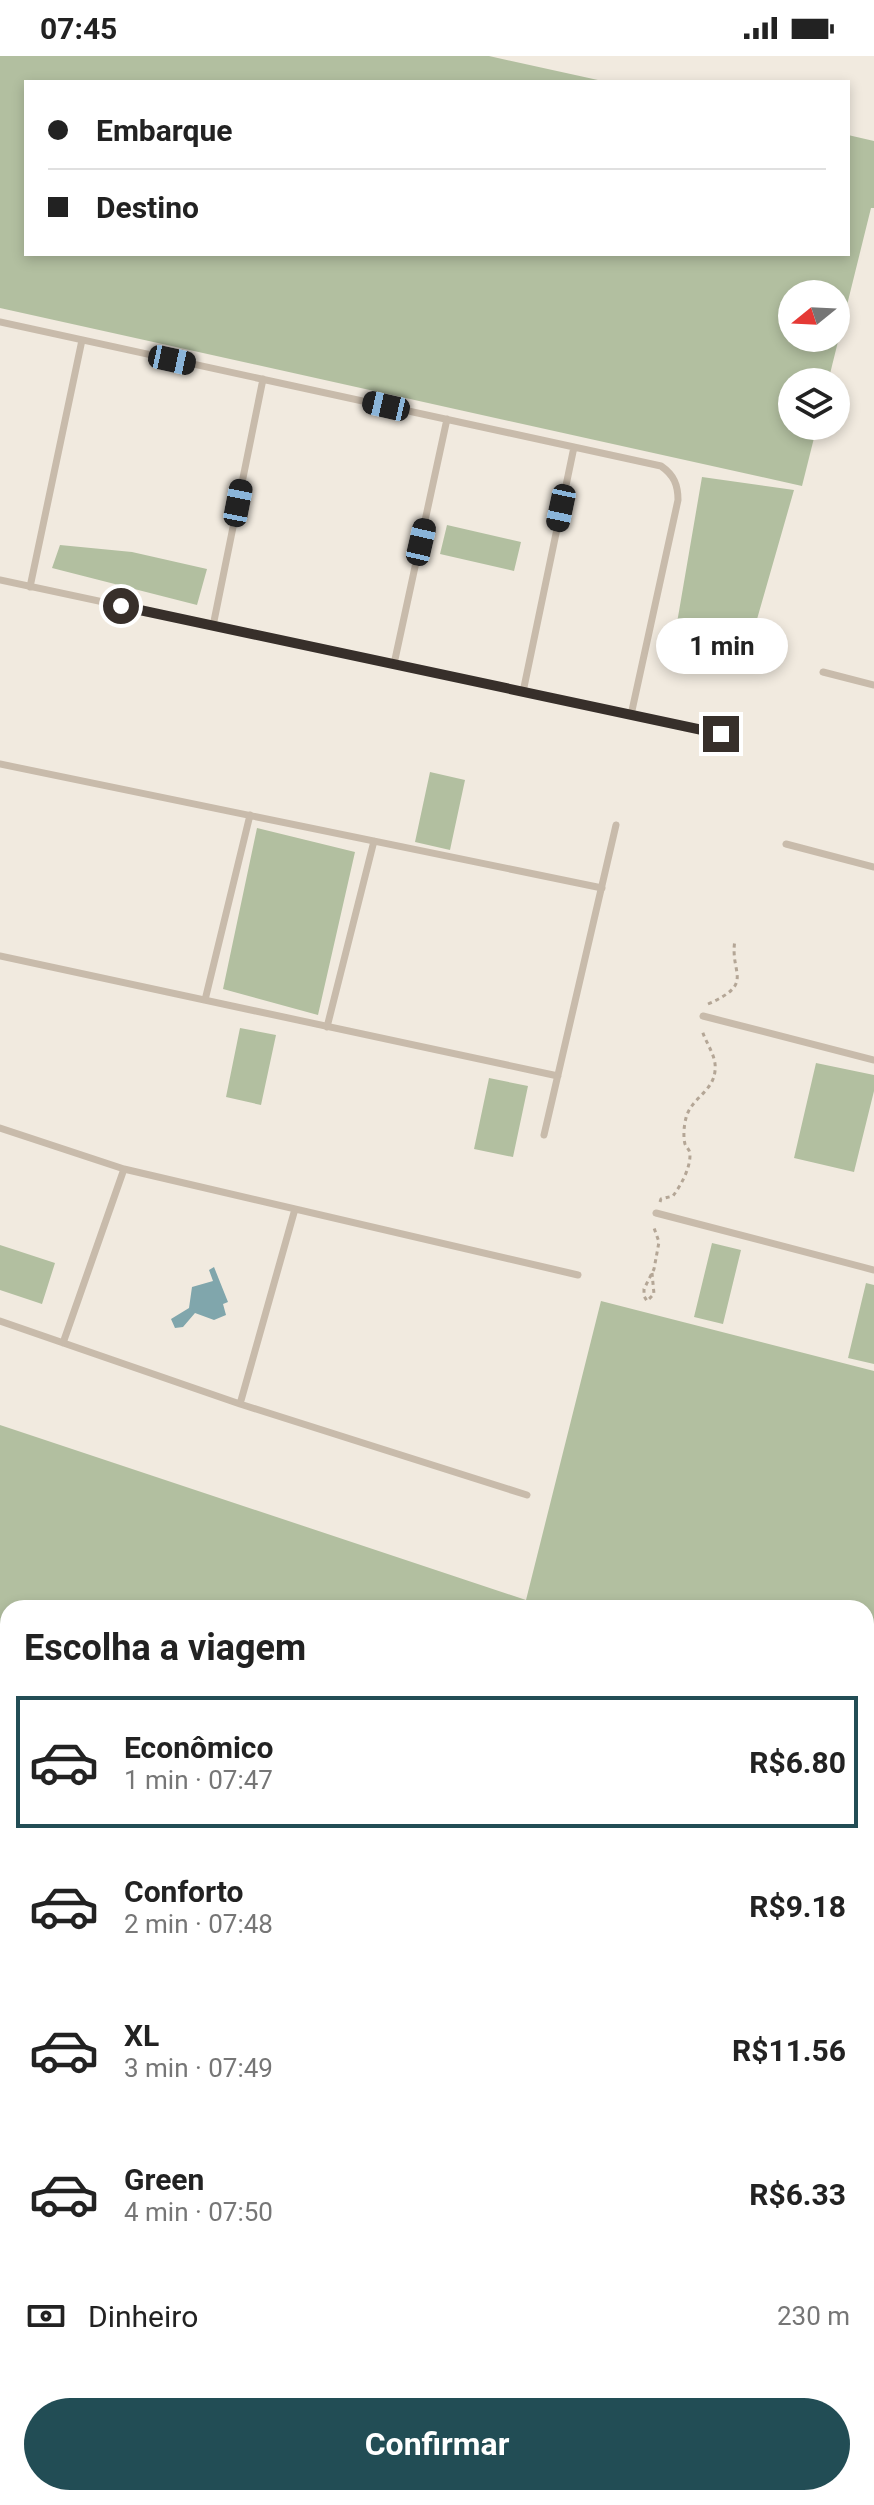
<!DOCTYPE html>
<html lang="pt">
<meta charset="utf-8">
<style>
body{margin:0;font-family:Roboto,sans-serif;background:#f2f2f2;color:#222;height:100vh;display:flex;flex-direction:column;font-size:30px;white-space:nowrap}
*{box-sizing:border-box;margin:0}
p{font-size:26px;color:#767676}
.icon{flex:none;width:44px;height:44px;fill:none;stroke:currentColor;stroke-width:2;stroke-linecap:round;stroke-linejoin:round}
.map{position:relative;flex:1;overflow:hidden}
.panel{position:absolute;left:0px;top:1544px;width:874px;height:906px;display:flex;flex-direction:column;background:#fff;border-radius:24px 24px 0 0;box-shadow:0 4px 12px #0003}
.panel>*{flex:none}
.guide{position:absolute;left:24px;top:24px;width:826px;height:176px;border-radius:0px;box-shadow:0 4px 12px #0003;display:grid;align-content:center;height:176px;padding:0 24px;background:#fff}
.needle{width:52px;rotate:252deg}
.buttons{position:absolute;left:778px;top:224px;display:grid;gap:16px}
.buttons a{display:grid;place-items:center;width:72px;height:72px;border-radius:50%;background:#fff;box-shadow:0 4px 12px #0003;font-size:40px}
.end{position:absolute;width:36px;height:36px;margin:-18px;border:10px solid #372f2a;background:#fff;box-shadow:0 0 0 4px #fff}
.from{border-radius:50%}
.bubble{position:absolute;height:56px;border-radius:28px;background:#fff;box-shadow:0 4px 12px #0003;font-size:26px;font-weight:700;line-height:56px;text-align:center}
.car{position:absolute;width:24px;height:48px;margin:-24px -12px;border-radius:10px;box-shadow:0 0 6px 2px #0007;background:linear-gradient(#222 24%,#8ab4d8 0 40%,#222 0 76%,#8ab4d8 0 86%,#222 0)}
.guide b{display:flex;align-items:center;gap:28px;height:76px;font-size:30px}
.guide b+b{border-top:2px solid #e0e0e0}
.guide i{width:20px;height:20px;background:#222}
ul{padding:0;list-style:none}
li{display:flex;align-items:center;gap:24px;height:132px;margin:0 16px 12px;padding:0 8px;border:4px solid transparent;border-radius:0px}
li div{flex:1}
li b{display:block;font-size:30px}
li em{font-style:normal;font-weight:700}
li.on{border-color:#224d55}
li>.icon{width:72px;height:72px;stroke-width:1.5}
h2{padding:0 24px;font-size:36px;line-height:96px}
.pay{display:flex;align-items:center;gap:20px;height:88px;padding:0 24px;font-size:30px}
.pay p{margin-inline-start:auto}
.button{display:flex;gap:16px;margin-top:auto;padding:16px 24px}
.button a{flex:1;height:92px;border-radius:48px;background:#224d55;color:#fff;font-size:32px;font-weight:700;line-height:92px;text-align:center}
.status{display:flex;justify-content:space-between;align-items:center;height:56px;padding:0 40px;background:#fff;direction:ltr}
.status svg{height:22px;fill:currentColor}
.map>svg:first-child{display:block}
</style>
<div class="status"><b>07:45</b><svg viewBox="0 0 49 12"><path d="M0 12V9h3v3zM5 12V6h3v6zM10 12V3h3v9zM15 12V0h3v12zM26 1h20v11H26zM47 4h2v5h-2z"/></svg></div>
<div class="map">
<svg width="874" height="2449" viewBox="0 0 874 2449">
<rect width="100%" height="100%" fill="#f1eadf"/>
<path fill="#b2bfa0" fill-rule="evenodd" d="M0 0H489L607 26H26V198H848V79L874 85V152H871L828 326H792V370H817L802 430 0 252ZM792 238H836V282H792Z
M702 421 794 434 745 605 672 596Z
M447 469 521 486 514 515 440 498Z
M60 489 132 496 207 513 197 549 52 512Z
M430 716 465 724 450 794 415 786Z
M257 772 355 796 318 959 223 933Z
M240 972 276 979 261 1049 226 1041Z
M816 1007 874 1019V1035L854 1116 794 1102Z
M489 1022 528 1030 513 1101 474 1093Z
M712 1187 741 1194 723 1268 694 1261Z
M0 1189 55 1207 42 1248 0 1234Z
M866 1227 874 1229V1308L848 1302Z
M601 1245 874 1315V1932L866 1929V1552H8V1626L0 1623V1369L526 1544Z
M0 1670 8 1672V1800L0 1822Z
M140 2442H264L261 2449H159Z"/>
<path fill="#80a6ac" d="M214 1211 228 1246 223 1248 226 1259 214 1264 195 1257 183 1271 175 1272 171 1263 189 1252 192 1231 213 1225 209 1214Z"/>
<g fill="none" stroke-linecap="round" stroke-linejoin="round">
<path stroke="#b4a696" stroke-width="3" stroke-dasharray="4 4" stroke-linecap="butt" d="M708 948C756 927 729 918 735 884
M660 1146 661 1143 673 1140C681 1129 690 1113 690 1099 690 1093 687 1093 685 1088 683 1081 684 1069 686 1062 691 1042 713 1036 715 1015 717 1000 706 988 702 974
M652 1217 654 1238 647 1245 644 1240V1233L654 1213 659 1186 653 1169"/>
<path stroke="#c8bbab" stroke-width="7" d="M0 266 661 410C674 419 678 429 678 444L631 659
M0 524 721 678
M30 531 82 284
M213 570 263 323
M394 608 447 363
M823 616 874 629
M523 636 574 391
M0 708 602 832
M786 788 874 811
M0 900 558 1020
M205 944 250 759
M703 960 874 1004
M327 971 374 785
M0 1072 124 1113 578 1219
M544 1079 616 769
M656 1157 874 1214
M0 1265 240 1348 527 1439
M63 1287 124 1113
M240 1348 295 1153"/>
<path stroke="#c8bbab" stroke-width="14" d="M6 1857 8 1858
M866 1988 874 1970
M0 2023 8 2026
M0 2187 8 2189
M0 2356 8 2358
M97 2449 100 2442
M270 2449 272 2442
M448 2449 450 2442
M628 2449 630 2442"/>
<path stroke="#78685c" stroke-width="20" d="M0 1638 8 1641
M866 1947 874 1950"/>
</g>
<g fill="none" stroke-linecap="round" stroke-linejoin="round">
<path stroke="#372f2a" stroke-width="10" d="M121 550 721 678"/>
</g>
</svg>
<div class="buttons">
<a><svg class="needle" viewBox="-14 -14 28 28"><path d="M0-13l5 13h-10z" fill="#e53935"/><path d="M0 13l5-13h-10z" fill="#767676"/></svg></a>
<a><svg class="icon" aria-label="layers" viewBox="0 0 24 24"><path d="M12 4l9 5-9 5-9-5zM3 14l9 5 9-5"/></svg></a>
</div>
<i class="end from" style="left:121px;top:550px"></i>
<i class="end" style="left:721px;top:678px"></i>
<div class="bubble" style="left:656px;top:562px;width:132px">1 min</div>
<i class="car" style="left:172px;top:304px;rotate:102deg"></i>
<i class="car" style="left:386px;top:350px;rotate:283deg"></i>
<i class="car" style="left:238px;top:447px;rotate:11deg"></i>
<i class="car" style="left:561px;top:452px;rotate:192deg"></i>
<i class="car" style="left:421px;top:486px;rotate:13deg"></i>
<div class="guide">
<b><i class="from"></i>Embarque</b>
<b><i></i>Destino</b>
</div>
<section class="panel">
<h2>Escolha a viagem</h2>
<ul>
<li class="on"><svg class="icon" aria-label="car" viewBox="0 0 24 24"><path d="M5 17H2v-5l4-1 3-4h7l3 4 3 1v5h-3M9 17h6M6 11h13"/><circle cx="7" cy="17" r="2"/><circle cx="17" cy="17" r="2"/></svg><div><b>Econômico</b><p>1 min · 07:47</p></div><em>R$6.80</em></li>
<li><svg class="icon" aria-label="car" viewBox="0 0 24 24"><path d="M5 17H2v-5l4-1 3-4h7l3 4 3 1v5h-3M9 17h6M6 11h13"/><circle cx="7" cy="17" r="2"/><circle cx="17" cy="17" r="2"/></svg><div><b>Conforto</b><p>2 min · 07:48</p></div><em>R$9.18</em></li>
<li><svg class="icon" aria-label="car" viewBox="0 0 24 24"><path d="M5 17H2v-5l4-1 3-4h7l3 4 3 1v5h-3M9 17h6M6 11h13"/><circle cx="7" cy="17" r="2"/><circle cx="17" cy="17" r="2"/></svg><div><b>XL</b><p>3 min · 07:49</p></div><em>R$11.56</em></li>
<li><svg class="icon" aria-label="car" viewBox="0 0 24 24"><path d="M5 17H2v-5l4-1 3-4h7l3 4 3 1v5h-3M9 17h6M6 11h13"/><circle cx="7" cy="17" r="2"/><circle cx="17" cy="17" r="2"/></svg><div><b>Green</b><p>4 min · 07:50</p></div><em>R$6.33</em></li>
</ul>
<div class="pay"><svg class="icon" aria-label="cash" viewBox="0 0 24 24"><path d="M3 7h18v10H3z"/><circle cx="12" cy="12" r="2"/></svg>Dinheiro<p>230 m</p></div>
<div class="button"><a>Confirmar</a></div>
</section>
</div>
